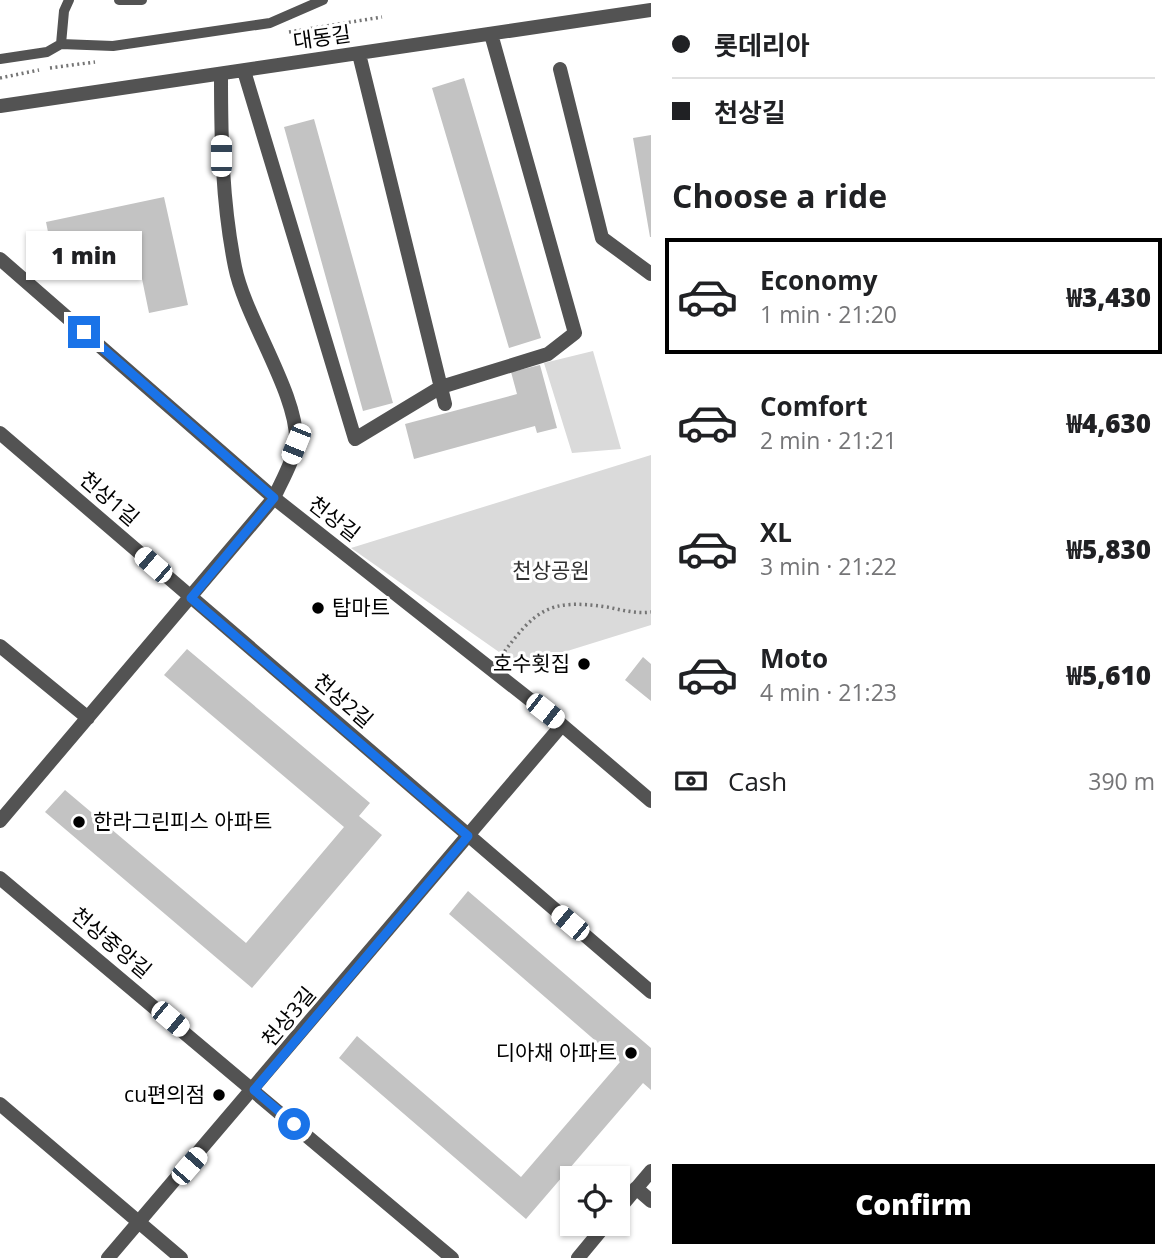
<!DOCTYPE html>
<meta charset="utf-8">
<style>
body{margin:0;font-family:"Open Sans","Noto Sans KR",sans-serif;background:#f6f6f6;color:#202124;height:100vh;display:flex;flex-direction:column;font-size:26px;white-space:nowrap}
*{box-sizing:border-box;margin:0}
p{font-size:23px;color:#757577}
.icon{flex:none;width:38px;height:38px;fill:none;stroke:currentColor;stroke-width:2;stroke-linecap:round;stroke-linejoin:round}
.map{position:relative;flex:1;overflow:hidden}
.sheet{display:flex;flex-direction:column;background:#fff;width:525px}
.sheet>*{flex:none}
.hud{display:grid;align-content:center;height:154px;padding:0 21px;background:#fff}
.controls{position:absolute;left:560px;top:1166px;display:grid;gap:14px}
.controls a{display:grid;place-items:center;width:70px;height:70px;border-radius:0px;background:#fff;box-shadow:0 2px 5px #0004;font-size:35px}
.end{position:absolute;width:32px;height:32px;margin:-16px;border:9px solid #1a73e8;background:#fff;box-shadow:0 0 0 4px #fff}
.from{border-radius:50%}
.bubble{position:absolute;height:49px;border-radius:0px;background:#fff;box-shadow:0 2px 5px #0004;font-size:23px;font-weight:800;line-height:49px;text-align:center}
.car{position:absolute;width:21px;height:42px;margin:-21px -10px;border-radius:9px;box-shadow:0 0 5px 2px #0007;background:linear-gradient(#fff 24%,#345 0 40%,#fff 0 76%,#345 0 86%,#fff 0)}
.hud b{display:flex;align-items:center;gap:24px;height:66px;font-size:26px}
.hud b+b{border-top:2px solid #e0e0e0}
.hud i{width:18px;height:18px;background:#202124}
ul{padding:0;list-style:none}
li{display:flex;align-items:center;gap:21px;height:116px;margin:0 14px 10px;padding:0 7px;border:4px solid transparent;border-radius:0px}
li div{flex:1}
li b{display:block;font-size:26px}
li em{font-style:normal;font-weight:800}
li.selected{border-color:#000}
li>.icon{width:63px;height:63px;stroke-width:1.5}
h2{padding:0 21px;font-size:32px;line-height:84px}
.pay{display:flex;align-items:center;gap:18px;height:77px;padding:0 21px;font-size:26px}
.pay p{margin-inline-start:auto}
.primary-button{display:flex;gap:14px;margin-top:auto;padding:14px 21px}
.primary-button a{flex:1;height:80px;border-radius:0px;background:#000;color:#fff;font-size:28px;font-weight:800;line-height:80px;text-align:center}
main{display:flex;flex:1;min-height:0}
.map>svg:first-child{display:block}
</style>
<main>
<div class="map">
<svg width="651" height="1258" viewBox="0 0 651 1258">
<rect width="100%" height="100%" fill="#fff"/>
<path fill="#dadada" d="M593 351 621 449 572 453 544 363Z
M651 455V625L519 666 351 548Z"/>
<path fill="#c3c3c3" d="M464 78 541 338 509 348 432 88Z
M314 119 393 403 363 411 284 127Z
M651 135V237H650L633 138Z
M164 197 188 305 149 313 134 240 53 257 46 222Z
M540 365 557 428 537 433 535 426 414 459 405 424 517 394 511 372Z
M187 649 370 803 359 816 382 835 252 988 45 812 65 790 246 943 344 827 164 675Z
M643 657 651 664V701L625 680Z
M468 891 651 1048V1090L643 1083 526 1219 339 1058 357 1036 521 1177 620 1062 449 914Z"/>
<g fill="none" stroke-linecap="round" stroke-linejoin="round">
<path stroke="#757575" stroke-width="3.5" stroke-dasharray="2 3.5" stroke-linecap="butt" d="M289 32 382 17
M50 68 95 62
M0 78 39 70
M501 656C535 611 547 598 607 607 622 610 636 614 651 612"/>
<path stroke="#535353" stroke-width="10" d="M69 0 64 11 61 44 113 46 270 23 323 0
M119 0H142
M0 59 47 52 61 44"/>
<path stroke="#535353" stroke-width="14" d="M359 54 445 404
M560 69 602 238 651 274
M244 71 355 439 441 387 548 354 575 333 491 34
M0 106 651 10
M0 259 274 498 562 725 651 801
M0 433 651 992
M0 646 88 718
M0 821 274 498C281 482 294 460 296 443 299 396 245 318 235 267 222 202 221 140 221 75
M0 1104 181 1258
M636 1188 651 1201
M618 1210 651 1171
M108 1258 562 725
M578 1258 607 1223"/>
<path stroke="#535353" stroke-width="14" d="M0 878 452 1258"/>
</g>
<g fill="none" stroke-linecap="round" stroke-linejoin="round">
<path stroke="#1a73e8" stroke-width="9" d="M84 332 274 498 191 598 468 836 254 1090 294 1124"/>
</g>
<g fill="#000" stroke="#fff" stroke-width="2.5">
<circle cx="318" cy="608" r="7"/>
<circle cx="584" cy="664" r="7"/>
<circle cx="79" cy="822" r="7"/>
<circle cx="631" cy="1053" r="7"/>
<circle cx="219" cy="1095" r="7"/>
</g>
<g text-anchor="middle" stroke-width="6" stroke-linejoin="round" paint-order="stroke">
<g font-size="21" fill="#000" stroke="#fff">
<text transform="translate(322 38) rotate(-8)" y="7">대동길</text>
<text transform="translate(109 499) rotate(41)" y="7">천상1길</text>
<text transform="translate(334 519) rotate(38)" y="7">천상길</text>
<text transform="translate(343 701) rotate(41)" y="7">천상2길</text>
<text transform="translate(111 943) rotate(40)" y="7">천상중앙길</text>
<text transform="translate(289 1017) rotate(-50)" y="7">천상3길</text>
</g>
<g font-size="21" fill="#313131" stroke="#fff">
<text x="551" y="578">천상공원</text>
</g>
<g font-size="21" fill="#000" stroke="#fff" text-anchor="end">
<text x="332" y="615" text-anchor="start">탑마트</text>
<text x="570" y="671">호수횟집</text>
<text x="93" y="829" text-anchor="start">한라그린피스 아파트</text>
<text x="617" y="1060">디아채 아파트</text>
<text x="205" y="1102">cu편의점</text>
</g>
</g>
</svg>
<div class="controls">
<a><svg class="icon" aria-label="locate" viewBox="0 0 24 24"><circle cx="12" cy="12" r="6"/><path d="M12 2v4M12 18v4M2 12h4M18 12h4"/></svg></a>
</div>
<i class="end from" style="left:294px;top:1124px"></i>
<i class="end" style="left:84px;top:332px"></i>
<div class="bubble" style="left:26px;top:231px;width:116px">1 min</div>
<i class="car" style="left:221px;top:156px;rotate:0deg"></i>
<i class="car" style="left:296px;top:444px;rotate:202deg"></i>
<i class="car" style="left:153px;top:565px;rotate:311deg"></i>
<i class="car" style="left:545px;top:711px;rotate:128deg"></i>
<i class="car" style="left:570px;top:923px;rotate:310deg"></i>
<i class="car" style="left:170px;top:1019px;rotate:130deg"></i>
<i class="car" style="left:189px;top:1166px;rotate:41deg"></i>
</div>
<section class="sheet">
<div class="hud">
<b><i class="from"></i>롯데리아</b>
<b><i></i>천상길</b>
</div>
<h2>Choose a ride</h2>
<ul>
<li class="selected"><svg class="icon" aria-label="car" viewBox="0 0 24 24"><path d="M5 17H2v-5l4-1 3-4h7l3 4 3 1v5h-3M9 17h6M6 11h13"/><circle cx="7" cy="17" r="2"/><circle cx="17" cy="17" r="2"/></svg><div><b>Economy</b><p>1 min · 21:20</p></div><em>₩3,430</em></li>
<li><svg class="icon" aria-label="car" viewBox="0 0 24 24"><path d="M5 17H2v-5l4-1 3-4h7l3 4 3 1v5h-3M9 17h6M6 11h13"/><circle cx="7" cy="17" r="2"/><circle cx="17" cy="17" r="2"/></svg><div><b>Comfort</b><p>2 min · 21:21</p></div><em>₩4,630</em></li>
<li><svg class="icon" aria-label="car" viewBox="0 0 24 24"><path d="M5 17H2v-5l4-1 3-4h7l3 4 3 1v5h-3M9 17h6M6 11h13"/><circle cx="7" cy="17" r="2"/><circle cx="17" cy="17" r="2"/></svg><div><b>XL</b><p>3 min · 21:22</p></div><em>₩5,830</em></li>
<li><svg class="icon" aria-label="car" viewBox="0 0 24 24"><path d="M5 17H2v-5l4-1 3-4h7l3 4 3 1v5h-3M9 17h6M6 11h13"/><circle cx="7" cy="17" r="2"/><circle cx="17" cy="17" r="2"/></svg><div><b>Moto</b><p>4 min · 21:23</p></div><em>₩5,610</em></li>
</ul>
<div class="pay"><svg class="icon" aria-label="cash" viewBox="0 0 24 24"><path d="M3 7h18v10H3z"/><circle cx="12" cy="12" r="2"/></svg>Cash<p>390 m</p></div>
<div class="primary-button"><a>Confirm</a></div>
</section>
</main>
